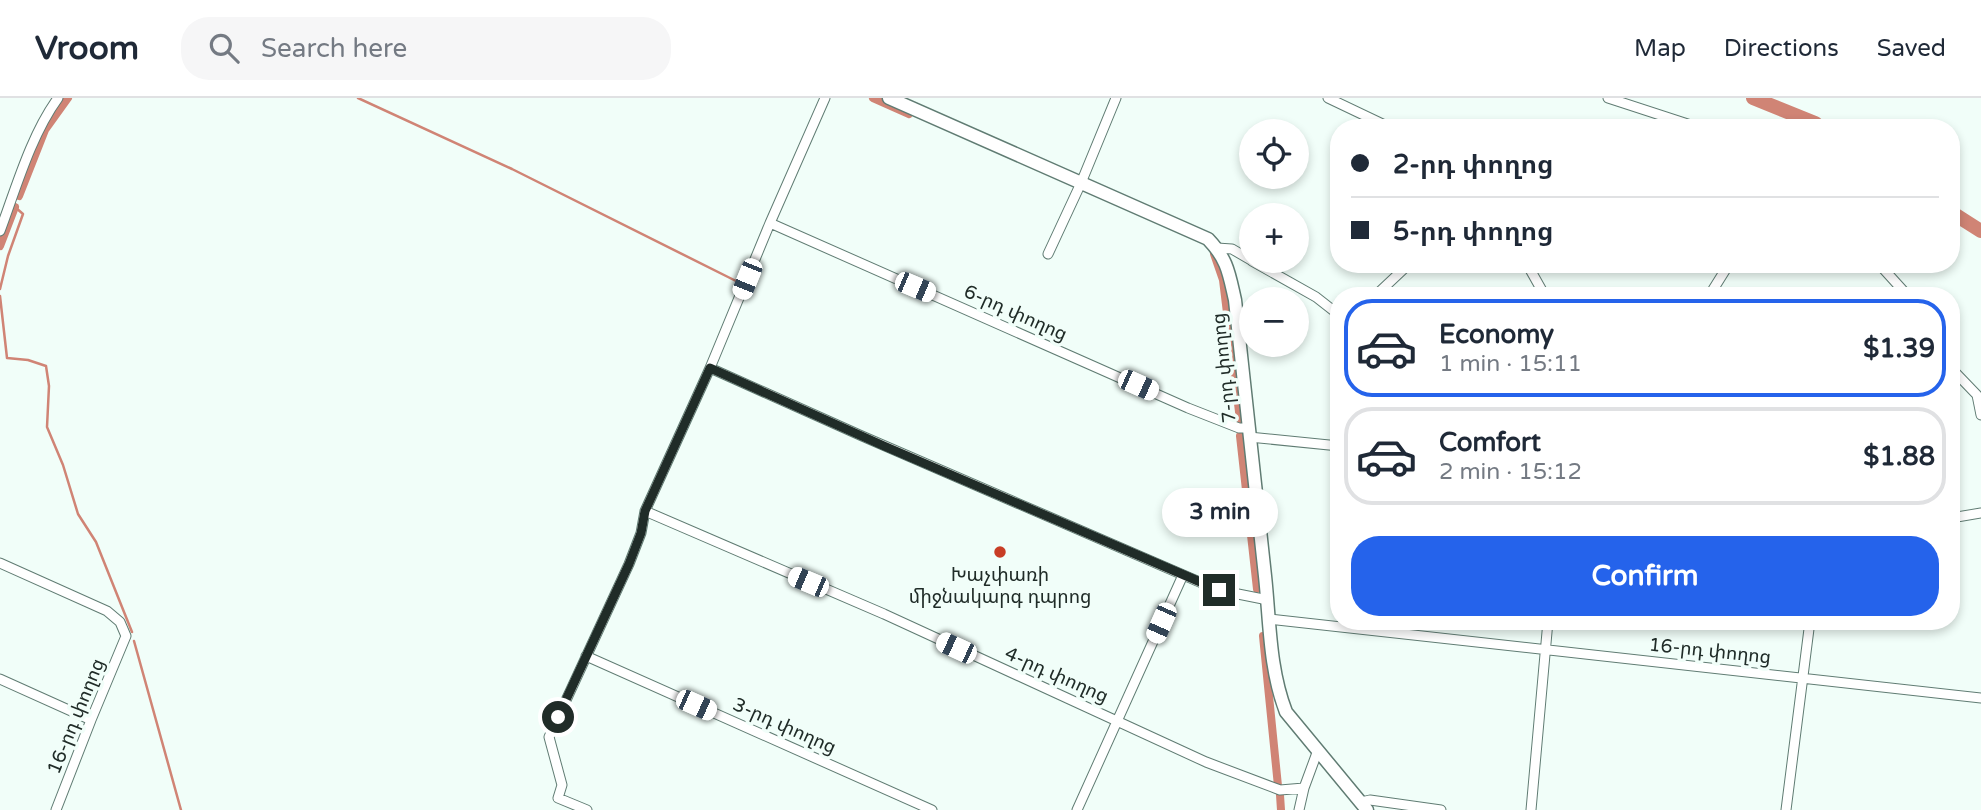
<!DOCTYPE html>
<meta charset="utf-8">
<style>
body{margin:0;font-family:"Varela Round","Noto Sans Armenian",sans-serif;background:#f6f6f7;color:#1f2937;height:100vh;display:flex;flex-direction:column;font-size:26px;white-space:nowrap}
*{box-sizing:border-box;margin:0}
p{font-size:23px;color:#747a83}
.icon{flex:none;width:38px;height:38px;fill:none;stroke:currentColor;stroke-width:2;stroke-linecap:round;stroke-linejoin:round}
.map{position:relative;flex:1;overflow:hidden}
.sheet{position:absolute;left:1330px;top:189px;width:630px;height:343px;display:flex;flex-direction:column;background:#fff;border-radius:28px;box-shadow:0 4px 10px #0003}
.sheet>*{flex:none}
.guide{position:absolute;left:1330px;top:21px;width:630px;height:154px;border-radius:28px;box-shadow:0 4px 10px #0003;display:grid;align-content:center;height:154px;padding:0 21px;background:#fff}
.controls{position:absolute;left:1239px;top:21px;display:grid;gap:14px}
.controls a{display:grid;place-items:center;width:70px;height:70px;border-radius:50%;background:#fff;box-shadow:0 4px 10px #0003;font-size:35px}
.end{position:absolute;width:32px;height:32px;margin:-16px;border:9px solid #202c28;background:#fff;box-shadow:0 0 0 4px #fff}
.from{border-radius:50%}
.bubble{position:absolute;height:49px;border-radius:24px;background:#fff;box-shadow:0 4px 10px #0003;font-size:23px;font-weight:800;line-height:49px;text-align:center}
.car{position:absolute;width:21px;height:42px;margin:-21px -10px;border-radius:9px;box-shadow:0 0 5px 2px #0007;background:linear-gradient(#fff 24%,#345 0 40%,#fff 0 76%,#345 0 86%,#fff 0)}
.guide b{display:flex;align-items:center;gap:24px;height:66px;font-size:26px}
.guide b+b{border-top:2px solid #e0e1e3}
.guide i{width:18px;height:18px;background:#1f2937}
ul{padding:12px 0 0;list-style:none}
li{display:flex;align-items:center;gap:21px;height:98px;margin:0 14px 10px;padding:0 7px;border:4px solid #e0e1e3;border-radius:28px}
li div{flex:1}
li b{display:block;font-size:26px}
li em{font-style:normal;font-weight:800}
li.selected{border-color:#2563eb}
li>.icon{width:63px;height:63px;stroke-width:1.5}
.action{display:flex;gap:14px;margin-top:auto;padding:14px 21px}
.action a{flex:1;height:80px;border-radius:28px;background:#2563eb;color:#fff;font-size:28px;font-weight:800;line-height:80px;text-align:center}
header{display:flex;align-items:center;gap:42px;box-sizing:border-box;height:98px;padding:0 35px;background:#fff;border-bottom:2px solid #e0e1e3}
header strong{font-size:33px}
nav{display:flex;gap:38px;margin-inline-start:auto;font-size:24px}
.search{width:490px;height:63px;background:#f6f6f7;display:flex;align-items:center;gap:18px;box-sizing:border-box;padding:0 24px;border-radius:28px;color:#747a83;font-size:26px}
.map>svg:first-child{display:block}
</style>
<header>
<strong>Vroom</strong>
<div class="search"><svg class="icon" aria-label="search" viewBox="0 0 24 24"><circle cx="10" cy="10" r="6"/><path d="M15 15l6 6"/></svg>Search here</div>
<nav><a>Map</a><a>Directions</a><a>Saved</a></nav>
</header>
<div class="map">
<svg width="1981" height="712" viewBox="0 0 1981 712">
<rect width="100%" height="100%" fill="#f1fef9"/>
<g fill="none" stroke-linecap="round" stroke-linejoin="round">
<path stroke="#d08475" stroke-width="2.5" d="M358 0 512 71 738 184
M0 191 8 158 23 116 15 109
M0 198 7 260 28 262 46 268 49 288 47 329 63 367 78 416 96 444 132 534
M134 543 181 712"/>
<path stroke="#d08475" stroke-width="8" d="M873 0 909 16
M19 98 45 32 68 0
M0 148 15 109
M1214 156 1223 182 1240 322
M1240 338 1257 491
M1263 538 1278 688
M1280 697 1281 712"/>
<path stroke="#d08475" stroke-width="14" d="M1753 0 1815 25 1821 30
M1951 114 1981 133"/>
<g stroke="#607c73" stroke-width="11">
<path id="minor" d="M1328 0 1391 30
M1608 0 1700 30
M770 125 1188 310 1239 330H1249
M0 133C16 90 31 37 58 0
M1217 150 1232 151 1251 162
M1048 156 1081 85 1116 0
M1252 163 1316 199 1339 217
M1527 166 1545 198
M1879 166 1908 198
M1375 198 1409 166
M1709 198 1729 166
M710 270 862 338 1218 492 1268 502
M1951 270 1977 297 1981 317
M1249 339 1339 348
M645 413 884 516 1206 664 1280 692 1304 690
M1951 420 1981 415
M0 465 107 513 120 524 126 538 91 622 56 712
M1269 521 1981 600
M586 558 932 712
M0 581 91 622
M1361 704 1370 702 1441 712
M587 712 558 700 562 687 549 639 629 466 641 435 645 413 710 270 770 125 825 0
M1077 712 1183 477
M1299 712 1304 690 1318 652
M1531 712 1548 523
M1786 712 1810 523"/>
</g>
<g stroke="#607c73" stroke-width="15">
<path id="secondary" d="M889 0 1208 141C1228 162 1229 176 1235 202 1245 294 1255 386 1265 478 1270 524 1269 570 1286 614L1367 712"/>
</g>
<use href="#minor" stroke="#fff" stroke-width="9"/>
<use href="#secondary" stroke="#fff" stroke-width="12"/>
</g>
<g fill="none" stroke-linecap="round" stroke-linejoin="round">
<path stroke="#202c28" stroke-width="9" d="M558 619 629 466 641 435 645 413 710 270 884 348 1219 492"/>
</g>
<circle fill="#c83d25" stroke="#f1fef9" stroke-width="2.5" cx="1000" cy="454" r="7"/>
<g text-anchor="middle" stroke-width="7" stroke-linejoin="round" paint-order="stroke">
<g font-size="19" fill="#202c28" stroke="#f1fef9">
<text transform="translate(1016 214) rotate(24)" y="7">6-րդ փողոց</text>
<text transform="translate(1223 270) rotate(-96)" y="7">7-րդ փողոց</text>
<text transform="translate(1710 552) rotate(6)" y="7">16-րդ փողոց</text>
<text transform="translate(1057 576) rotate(24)" y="7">4-րդ փողոց</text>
<text transform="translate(75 618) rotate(-68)" y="7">16-րդ փողոց</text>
<text transform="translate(785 627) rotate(24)" y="7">3-րդ փողոց</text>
</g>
<g font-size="19" fill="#202c28" stroke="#f1fef9">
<text x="1000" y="483">Խաչփառի<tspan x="1000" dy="22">միջնակարգ դպրոց</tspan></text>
</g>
</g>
</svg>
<div class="controls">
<a><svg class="icon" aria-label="locate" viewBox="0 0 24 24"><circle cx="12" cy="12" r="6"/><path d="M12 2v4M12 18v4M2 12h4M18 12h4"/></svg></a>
<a>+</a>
<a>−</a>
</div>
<i class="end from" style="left:558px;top:619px"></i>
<i class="end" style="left:1219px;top:492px"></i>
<div class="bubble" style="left:1162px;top:390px;width:116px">3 min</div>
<i class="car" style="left:747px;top:181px;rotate:202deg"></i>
<i class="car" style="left:915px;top:189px;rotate:113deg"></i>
<i class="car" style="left:1138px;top:287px;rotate:114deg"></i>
<i class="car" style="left:808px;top:484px;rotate:293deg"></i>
<i class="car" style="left:1161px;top:525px;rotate:204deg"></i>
<i class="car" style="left:956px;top:550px;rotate:295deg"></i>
<i class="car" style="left:696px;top:607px;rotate:114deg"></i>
<div class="guide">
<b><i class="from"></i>2-րդ փողոց</b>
<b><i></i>5-րդ փողոց</b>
</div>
<section class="sheet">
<ul>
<li class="selected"><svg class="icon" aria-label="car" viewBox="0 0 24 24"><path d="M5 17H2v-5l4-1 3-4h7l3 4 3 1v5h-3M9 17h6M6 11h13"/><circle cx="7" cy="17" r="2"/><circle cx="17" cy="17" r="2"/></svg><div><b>Economy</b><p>1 min · 15:11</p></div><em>$1.39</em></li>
<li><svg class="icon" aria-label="car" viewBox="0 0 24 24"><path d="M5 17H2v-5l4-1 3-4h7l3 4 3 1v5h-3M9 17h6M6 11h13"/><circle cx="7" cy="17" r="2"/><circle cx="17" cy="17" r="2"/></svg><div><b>Comfort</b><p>2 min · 15:12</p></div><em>$1.88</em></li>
</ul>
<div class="action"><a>Confirm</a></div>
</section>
</div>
